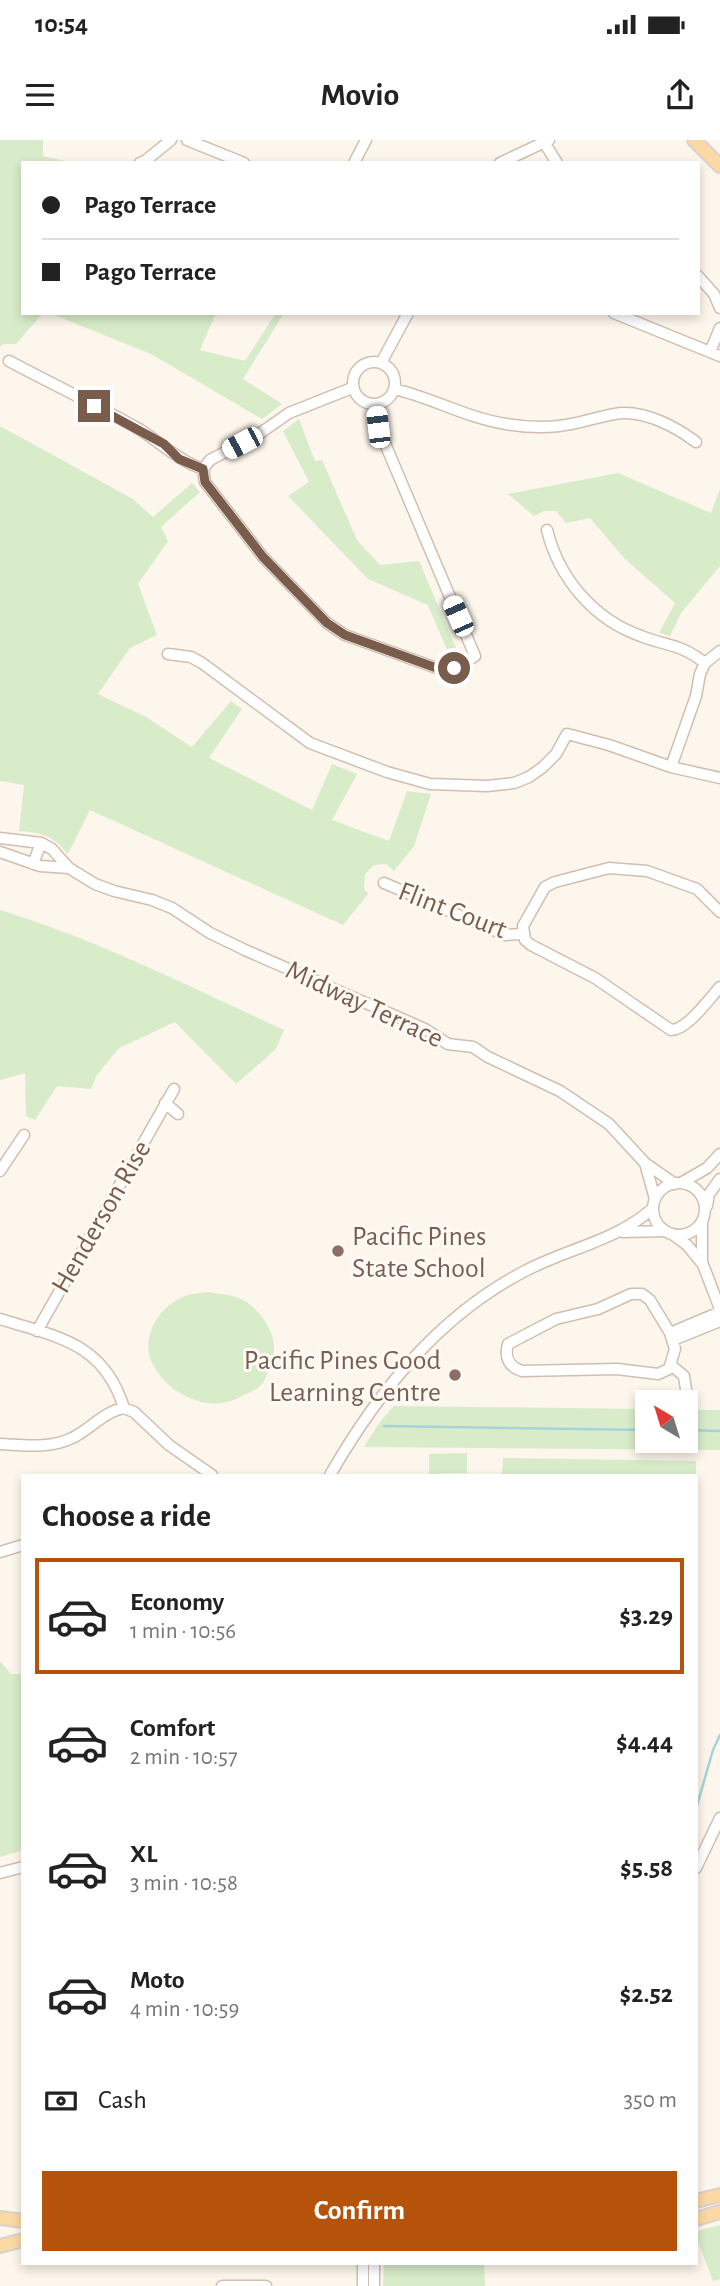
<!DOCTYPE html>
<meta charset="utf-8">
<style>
body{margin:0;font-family:"Alegreya Sans",sans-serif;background:#f6f6f6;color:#222;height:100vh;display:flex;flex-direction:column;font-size:26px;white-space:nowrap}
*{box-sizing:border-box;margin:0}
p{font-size:23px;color:#767676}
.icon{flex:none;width:38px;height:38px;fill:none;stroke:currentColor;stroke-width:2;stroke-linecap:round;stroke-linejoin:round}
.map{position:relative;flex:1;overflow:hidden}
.details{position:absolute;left:21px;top:1334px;width:677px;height:791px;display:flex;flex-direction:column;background:#fff;border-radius:0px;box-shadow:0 4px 10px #0003}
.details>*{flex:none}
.guide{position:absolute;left:21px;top:21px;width:679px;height:154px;border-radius:0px;box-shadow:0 4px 10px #0003;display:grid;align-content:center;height:154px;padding:0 21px;background:#fff}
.needle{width:46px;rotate:322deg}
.fabs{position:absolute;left:635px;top:1250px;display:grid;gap:14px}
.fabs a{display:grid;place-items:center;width:63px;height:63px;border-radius:0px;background:#fff;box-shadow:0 4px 10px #0003;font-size:35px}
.end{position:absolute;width:32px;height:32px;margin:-16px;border:9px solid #7a5c4d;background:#fff;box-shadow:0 0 0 4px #fff}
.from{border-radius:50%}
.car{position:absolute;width:21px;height:42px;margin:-21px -10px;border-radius:9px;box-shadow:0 0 5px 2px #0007;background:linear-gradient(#fff 24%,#345 0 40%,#fff 0 76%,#345 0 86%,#fff 0)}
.guide b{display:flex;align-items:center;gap:24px;height:66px;font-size:26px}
.guide b+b{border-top:2px solid #e0e0e0}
.guide i{width:18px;height:18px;background:#222}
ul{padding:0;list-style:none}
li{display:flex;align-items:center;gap:21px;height:116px;margin:0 14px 10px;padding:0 7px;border:4px solid transparent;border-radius:0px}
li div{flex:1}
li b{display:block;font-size:26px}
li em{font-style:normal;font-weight:600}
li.selected{border-color:#b45309}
li>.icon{width:63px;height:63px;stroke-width:1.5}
h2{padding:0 21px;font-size:32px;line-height:84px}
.pay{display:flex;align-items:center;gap:18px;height:77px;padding:0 21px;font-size:26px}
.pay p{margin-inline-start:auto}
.primary-button{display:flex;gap:14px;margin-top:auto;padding:14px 21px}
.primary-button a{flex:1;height:80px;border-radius:0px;background:#b45309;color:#fff;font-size:28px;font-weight:600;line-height:80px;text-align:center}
.status{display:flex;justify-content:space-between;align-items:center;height:49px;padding:0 35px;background:#fff;direction:ltr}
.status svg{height:19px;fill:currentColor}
header{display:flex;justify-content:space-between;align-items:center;height:91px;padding:0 21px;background:#fff;font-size:32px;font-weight:600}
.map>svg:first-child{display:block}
</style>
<div class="status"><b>10:54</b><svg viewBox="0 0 49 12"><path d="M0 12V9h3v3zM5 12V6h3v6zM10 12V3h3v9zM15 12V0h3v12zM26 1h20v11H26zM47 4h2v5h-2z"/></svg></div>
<header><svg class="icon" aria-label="menu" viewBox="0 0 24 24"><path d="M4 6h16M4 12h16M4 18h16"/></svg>Movio<svg class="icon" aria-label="share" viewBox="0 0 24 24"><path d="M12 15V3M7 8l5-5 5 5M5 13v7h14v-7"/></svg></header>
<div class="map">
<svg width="720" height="2146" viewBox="0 0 720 2146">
<rect width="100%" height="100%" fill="#fdf6ec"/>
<path fill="#d8ecc9" d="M0 0H43V16L73 23H23V173H43L16 204H3L0 207Z
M49 173H216L200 210 245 221 276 173H284L243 239 282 264 262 279 151 214Z
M299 279 315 321 322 320 357 400 380 425 419 421 456 508 450 517 428 465 368 439 288 356 309 342 283 291Z
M0 286 133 359 153 377 192 343 200 352 161 387 168 401 138 444 157 495 130 508 98 554 146 577 192 607 231 561 242 569 209 618 312 670 332 624 357 634 332 680 389 701 407 651 431 654 414 706 394 731 386 724 374 725 365 734 364 748 368 754 343 785 90 670 68 714C52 695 44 693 19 691L24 645 0 641Z
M618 333 711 373 720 349V426L681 473 670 496 659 493 675 463 624 418 590 378 566 383 556 371H544L534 376 508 354Z
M0 770C98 800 191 847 284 890L276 909 236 944 175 882 119 908 96 936 91 949 57 946 35 980 26 976 25 933 0 940Z
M209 1152C218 1154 227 1154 236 1157 255 1163 272 1186 274 1205 275 1218 269 1230 264 1241 260 1249 250 1252 242 1256 210 1275 168 1255 152 1223 140 1198 159 1166 183 1157 191 1153 201 1153 209 1152Z
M394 1266 647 1269 648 1300H686V1270H720V1310L364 1307 379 1283Z
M467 1313V1333L429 1334V1314Z
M503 1318 696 1321V1335H502Z
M0 1521 11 1534H23V1710L0 1717Z
M720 2085V2139L713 2141 697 2099V2091Z
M384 2123H484L485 2146H383Z"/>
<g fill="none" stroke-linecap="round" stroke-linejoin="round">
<path stroke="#a5d3da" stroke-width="2.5" d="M384 1286 648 1290
M686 1290 720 1291
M696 1669 713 1610 720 1595"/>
<g stroke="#d1beb0" stroke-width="13">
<path id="minor" d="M187 0 244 23
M544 2 557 23
M140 23 145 21 171 0
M354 23 366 0
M500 23 549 0
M698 136 714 154 720 168
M614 173 720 216
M710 212 720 188
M9 221C52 244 97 265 139 289 161 303 179 321 203 329L205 342 263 417 327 483 345 495 442 530 454 529 475 516 378 287 375 265
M353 243a21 21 0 1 1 42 0a21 21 0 1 1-42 0Z
M381 223 408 173
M394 249C433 258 467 278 506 284 524 287 542 288 559 286 580 284 601 275 622 273 648 272 676 287 696 302
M203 329 210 320 259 294 289 273 352 248
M547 390C559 438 593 479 641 496 669 507 679 503 705 523
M168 514 191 517 202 523 310 603 387 632 430 644 487 646 514 643 529 637 543 627 556 614 567 594 609 605 671 627 720 638
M671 627 696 556 700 534 705 523 720 511
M0 698 41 703 52 709 69 728 95 744 114 751 152 760 172 768 210 793 245 810 425 889 448 904 473 907 488 917 560 951 609 984 645 1023 675 1044
M0 712 40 726 69 728
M33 724 41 703
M384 743 505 795 523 794
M720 772 697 749 647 731 609 728 555 742 545 747 523 786 525 800 531 805 595 838 671 890C687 890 709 859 720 847
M165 963 178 974
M645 1023 655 1059
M0 1031 24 995
M681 1043 707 1028 720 1014
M653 1069a26 26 0 1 1 52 0a26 26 0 1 1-52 0Z
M707 1066 709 1054 720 1039
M702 1082V1122L720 1169
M622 1092 664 1091
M672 1094 687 1105 701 1122
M631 1154H642L650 1160 670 1193 675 1209 669 1229 658 1234 617 1229 522 1231C509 1227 504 1218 508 1204L556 1179 598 1169Z
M0 1179C58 1197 104 1203 124 1268
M37 1191 174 949
M670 1193 720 1172
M673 1200 720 1181
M671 1225 684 1236 688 1263
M0 1304C24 1305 50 1309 72 1298 89 1290 105 1271 124 1268L134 1272 169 1305 212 1335
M330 1335C378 1252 438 1176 525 1131 569 1108 616 1101 653 1068
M0 1412 23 1405
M696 1728 720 1678
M0 1733 23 1727
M222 2146H266
M363 2146V2123
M374 2146V2123"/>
</g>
<g stroke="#dad1cd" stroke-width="16">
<path id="major" d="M694 0 720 26
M696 2061 720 2055
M0 2078 23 2081
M696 2079 720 2072
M0 2106 23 2100"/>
</g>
<use href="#minor" stroke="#fff" stroke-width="10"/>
<use href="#major" stroke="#fbd9a5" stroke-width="12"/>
</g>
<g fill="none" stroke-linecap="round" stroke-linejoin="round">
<path stroke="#7a5c4d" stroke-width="9" d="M94 266 164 304 179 319 203 329 205 342 263 417 327 483 345 495 442 530 454 528"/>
</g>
<g fill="#8d6e63" stroke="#fffaf3" stroke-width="2.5">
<circle cx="338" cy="1111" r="7"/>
<circle cx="455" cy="1235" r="7"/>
</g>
<g text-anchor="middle" stroke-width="6" stroke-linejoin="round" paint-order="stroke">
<g font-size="28" fill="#7a5c4d" stroke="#fffaf3">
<text transform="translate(453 769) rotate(21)" y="10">Flint Court</text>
<text transform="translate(365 863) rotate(25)" y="10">Midway Terrace</text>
<text transform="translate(100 1076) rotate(-60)" y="10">Henderson Rise</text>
</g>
<g font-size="28" fill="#785e54" stroke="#fffaf3" text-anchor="start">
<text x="352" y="1105">Pacific Pines<tspan x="352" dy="32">State School</tspan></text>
<text x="441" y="1229" text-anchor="end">Pacific Pines Good<tspan x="441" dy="32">Learning Centre</tspan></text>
</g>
</g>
</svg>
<div class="fabs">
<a><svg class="needle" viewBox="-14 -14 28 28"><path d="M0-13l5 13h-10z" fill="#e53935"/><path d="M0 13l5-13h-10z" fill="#767676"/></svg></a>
</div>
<i class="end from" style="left:454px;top:528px"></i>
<i class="end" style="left:94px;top:266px"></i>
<i class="car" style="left:378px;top:287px;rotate:353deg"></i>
<i class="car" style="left:242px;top:303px;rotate:242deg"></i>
<i class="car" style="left:458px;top:476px;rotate:336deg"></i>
<div class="guide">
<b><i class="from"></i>Pago Terrace</b>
<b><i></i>Pago Terrace</b>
</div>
<section class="details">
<h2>Choose a ride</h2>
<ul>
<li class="selected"><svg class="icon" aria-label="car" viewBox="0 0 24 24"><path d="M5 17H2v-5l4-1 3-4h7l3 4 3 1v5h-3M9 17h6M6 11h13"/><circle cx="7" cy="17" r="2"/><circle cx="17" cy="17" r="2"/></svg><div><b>Economy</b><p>1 min · 10:56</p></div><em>$3.29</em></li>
<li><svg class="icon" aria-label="car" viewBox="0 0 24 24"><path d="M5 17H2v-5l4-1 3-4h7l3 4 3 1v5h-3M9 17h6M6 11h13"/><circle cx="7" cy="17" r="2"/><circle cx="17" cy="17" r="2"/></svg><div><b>Comfort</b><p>2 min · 10:57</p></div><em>$4.44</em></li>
<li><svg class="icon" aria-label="car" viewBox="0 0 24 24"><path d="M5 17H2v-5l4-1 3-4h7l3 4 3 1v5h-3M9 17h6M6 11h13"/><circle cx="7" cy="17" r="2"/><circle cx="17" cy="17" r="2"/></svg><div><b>XL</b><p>3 min · 10:58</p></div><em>$5.58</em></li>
<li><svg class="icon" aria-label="car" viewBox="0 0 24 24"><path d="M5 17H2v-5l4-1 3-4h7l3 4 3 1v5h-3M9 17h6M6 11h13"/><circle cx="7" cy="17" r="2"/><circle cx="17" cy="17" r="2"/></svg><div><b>Moto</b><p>4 min · 10:59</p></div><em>$2.52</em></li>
</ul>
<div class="pay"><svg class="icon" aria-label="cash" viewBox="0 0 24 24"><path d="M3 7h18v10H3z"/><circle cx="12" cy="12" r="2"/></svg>Cash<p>350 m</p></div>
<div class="primary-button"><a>Confirm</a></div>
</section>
</div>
